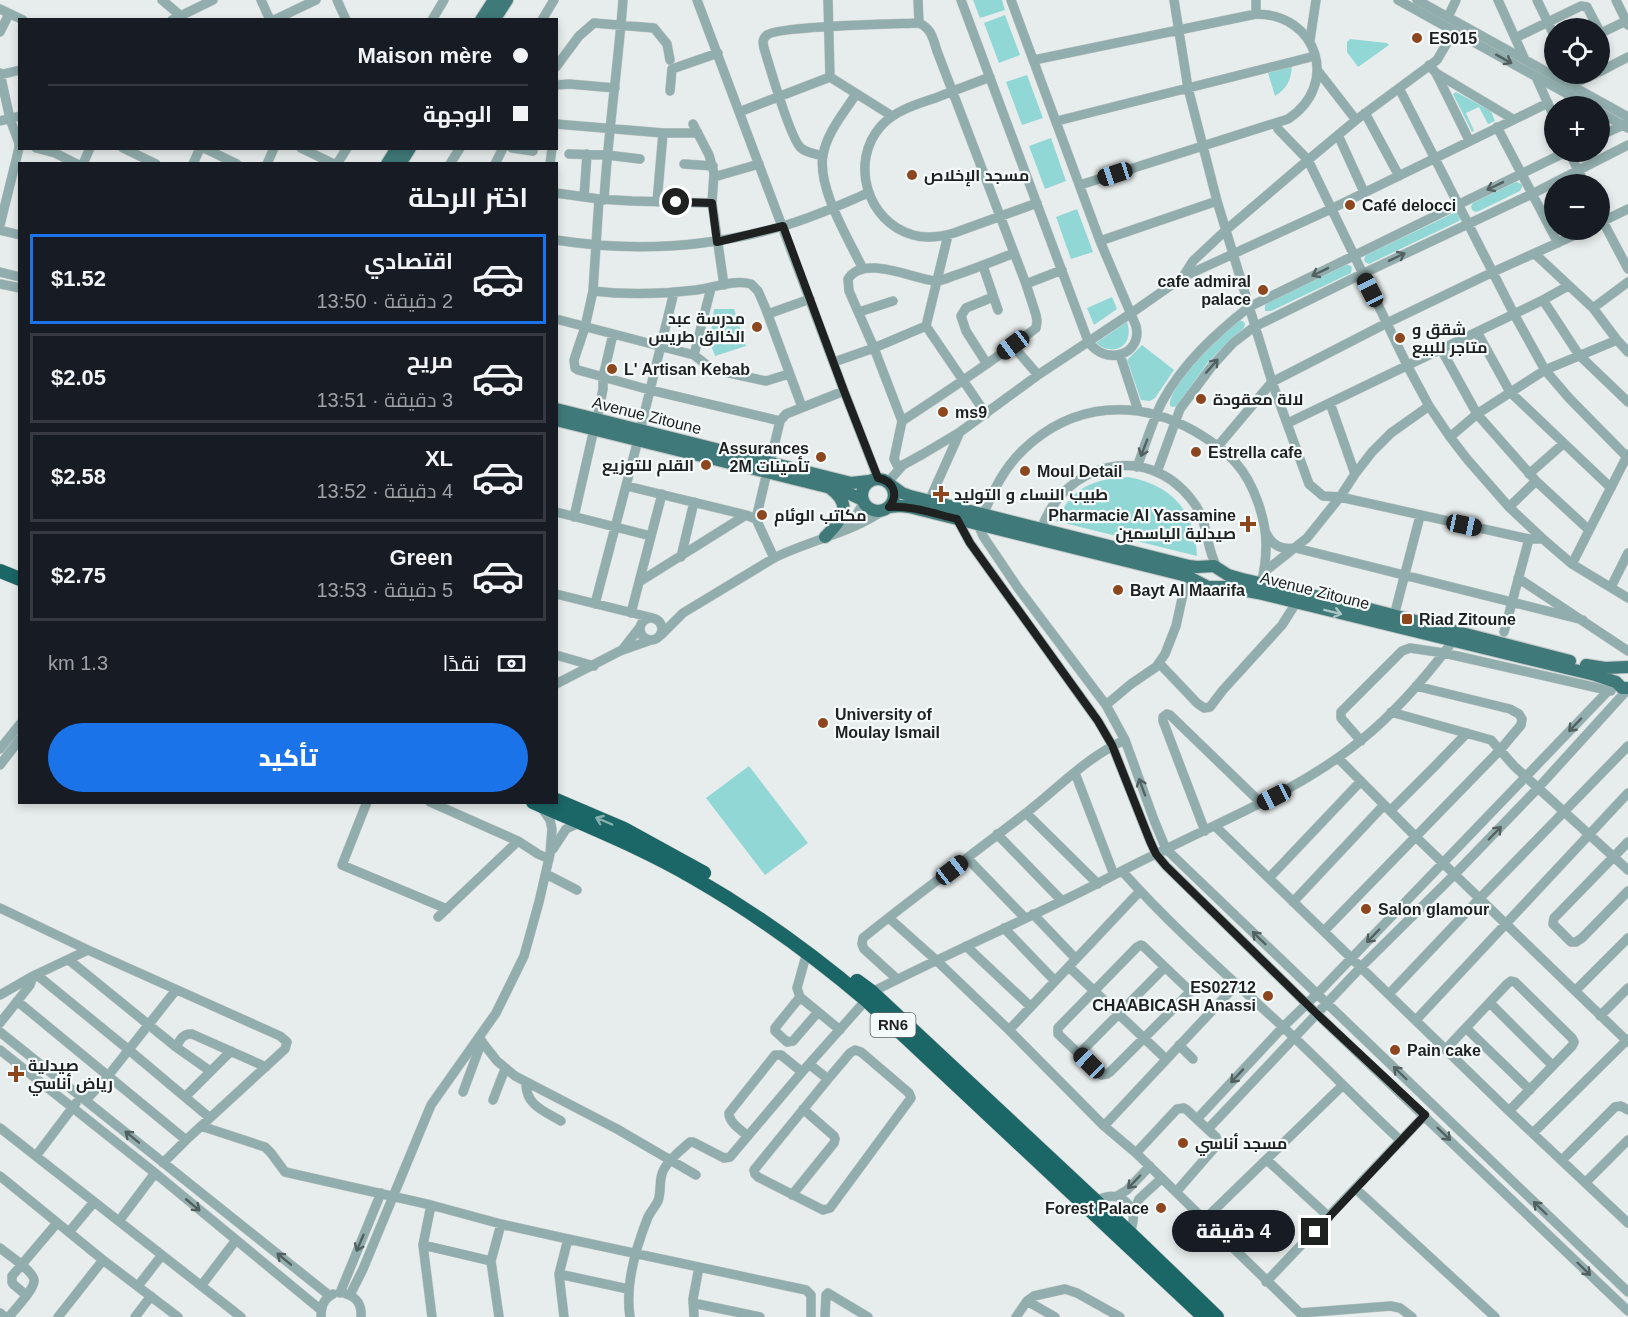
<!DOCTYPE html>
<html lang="ar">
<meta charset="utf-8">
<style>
body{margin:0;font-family:Helvetica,Cairo,sans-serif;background:#20242c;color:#f1f3f6;direction:rtl;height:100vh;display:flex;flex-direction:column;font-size:22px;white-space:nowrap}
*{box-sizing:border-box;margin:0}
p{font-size:20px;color:#9ea1a6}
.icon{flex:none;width:33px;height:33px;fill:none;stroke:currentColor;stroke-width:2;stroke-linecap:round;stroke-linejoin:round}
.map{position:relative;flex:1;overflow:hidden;direction:ltr}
.details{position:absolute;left:18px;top:162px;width:540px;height:642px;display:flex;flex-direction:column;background:#171b24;border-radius:0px;box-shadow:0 3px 9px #0003;direction:rtl}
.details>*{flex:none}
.hud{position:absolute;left:18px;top:18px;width:540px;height:132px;border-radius:0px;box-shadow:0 3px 9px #0003;direction:rtl;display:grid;align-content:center;height:132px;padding:0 30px;background:#171b24}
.fabs{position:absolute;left:1544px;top:18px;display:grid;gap:12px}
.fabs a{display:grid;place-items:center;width:66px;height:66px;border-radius:50%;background:#171b24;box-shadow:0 3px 9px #0003;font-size:30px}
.end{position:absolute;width:27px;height:27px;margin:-14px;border:8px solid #1f2121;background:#fff;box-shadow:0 0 0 3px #fff}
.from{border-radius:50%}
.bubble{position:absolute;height:42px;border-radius:21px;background:#171b24;box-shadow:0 3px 9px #0003;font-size:20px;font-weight:800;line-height:42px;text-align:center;direction:rtl}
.car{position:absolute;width:18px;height:36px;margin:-18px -9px;border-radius:8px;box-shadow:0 0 4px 2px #0007;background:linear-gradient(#222 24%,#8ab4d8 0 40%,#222 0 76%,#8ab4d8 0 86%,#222 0)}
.hud b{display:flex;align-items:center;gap:21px;height:57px;font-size:22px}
.hud b+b{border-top:2px solid #363941}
.hud i{width:15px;height:15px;background:#f1f3f6}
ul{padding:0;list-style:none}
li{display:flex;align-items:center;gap:18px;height:90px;margin:0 12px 9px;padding:0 18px;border:3px solid #363941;border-radius:0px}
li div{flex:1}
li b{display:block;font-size:22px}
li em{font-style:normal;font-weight:800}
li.active{border-color:#1a73e8}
li>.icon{width:54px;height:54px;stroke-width:1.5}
h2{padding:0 30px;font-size:27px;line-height:72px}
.pay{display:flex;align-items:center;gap:15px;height:66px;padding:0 30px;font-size:22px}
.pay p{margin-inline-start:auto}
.button{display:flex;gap:12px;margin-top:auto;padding:12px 30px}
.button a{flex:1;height:69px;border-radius:36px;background:#1a73e8;color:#fff;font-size:24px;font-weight:800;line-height:69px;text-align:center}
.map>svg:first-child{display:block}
</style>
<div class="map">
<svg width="1628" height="1317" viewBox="0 0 1628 1317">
<rect width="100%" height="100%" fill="#e7edec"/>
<path fill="#91d7d6" d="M973 0H1002L1005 10 980 18Z
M1005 15 1020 55 999 63 984 23Z
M1350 39 1387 43 1389 45 1358 67 1347 52V42Z
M1292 66C1291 80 1287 89 1275 96L1268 73Z
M1027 75 1043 118 1022 125 1006 82Z
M1456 92 1491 111 1495 121 1488 124 1479 107 1466 113 1474 131 1472 132 1453 94Z
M1051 138 1066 181 1045 189 1029 146Z
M1516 182 1522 184V187L1520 191 1479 211 1476 212 1472 210 1471 206 1473 203Z
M1077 209 1093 252 1071 259 1056 217Z
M1456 212 1459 213 1461 217 1459 221 1371 263 1369 264 1365 262 1364 259 1366 255Z
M1346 265H1349L1352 267 1351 273 1271 311H1265V305L1267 303Z
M1112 297 1117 309 1094 325 1087 308Z
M714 309H734L746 346 715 356 707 335 711 333Z
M1240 320 1244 322 1245 324 1244 328 1230 340 1208 362 1177 406 1173 407 1170 406C1167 388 1224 330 1240 320Z
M1127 322C1135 345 1114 358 1096 343Z
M1142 345 1174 370 1155 398 1150 401 1141 400 1127 360Z
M1128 477C1172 485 1195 511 1197 556L1056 521C1073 487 1093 479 1128 477Z
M749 766 808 843 765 875 706 798Z"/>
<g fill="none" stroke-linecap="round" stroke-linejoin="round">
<g stroke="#c3c8c7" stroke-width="10">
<path id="minor" d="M162 0 181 16
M261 0 270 20
M337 0 346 20
M697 0 844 391 878 479
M828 0 830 77
M918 0 919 23
M961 0 1088 341C1105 367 1143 355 1136 326L1100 241 1011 0
M1174 0 1188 88 1217 201 1272 382 1309 484 1323 496 1340 497 1529 539H1543
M1256 0V14
M1398 0 1589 106
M1417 0 1628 117
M1498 0 1525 60
M1537 0 1554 35
M1616 0 1628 25
M0 9 23 20
M1448 17 1456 0
M172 20 213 0
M274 20 316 0
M432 20 444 0
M542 20 554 0
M0 32 9 14
M1599 34 1628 20
M1515 38 1581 6 1587 7 1598 28
M1310 40 1316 0
M1034 60 1256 14C1318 14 1340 85 1288 119L1080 185
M1429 65 1436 73 1513 119
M556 67 579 36 594 23 654 28 667 44 670 60
M1318 71 1356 120
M1599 72 1628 57
M0 73 10 119 19 143V148L0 225
M1436 73 1469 140
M0 75 20 70
M830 77 892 116
M990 77C972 84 955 90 938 97 918 104 895 110 881 126 849 162 867 222 913 235 927 239 940 237 954 233L1037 203
M1536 77 1554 117
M556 85 569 84 615 88
M1569 86 1595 74
M1399 88 1514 314 1545 370 1569 398 1628 458
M670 91 672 69 718 53
M856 94C844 113 827 132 823 155 817 188 849 240 863 269
M739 112 830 77
M1599 112 1628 128
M1365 113 1399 176
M0 121 20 116
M1057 121 1315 56
M556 124 663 133H698
M693 124 709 155 714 173 712 203 724 285
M1497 127 1558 243
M1278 129 1308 160 1407 365 1429 406 1450 437 1467 459 1509 507 1543 539 1572 564 1628 598
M1338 135 1364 192
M1599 136 1626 124
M36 148 55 153 77 164
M123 148 156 164
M204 148 237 164
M301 148 334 164
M512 148 533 151
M1569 152 1585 184
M569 154 607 155 640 159
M823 156C816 154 807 153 801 148 791 140 769 65 764 48 763 43 762 39 767 35 778 26 897 24 919 23 932 29 933 39 937 51L1026 284 1036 315 1037 321 1036 328C993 361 948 391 902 421
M83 164 90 148
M193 164 200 148
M267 164 274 148
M337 164 347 148
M450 164 460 148
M495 164 503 148
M550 164 552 148
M684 164 713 166
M714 177 759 164
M556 193 599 199 632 201 712 203
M584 197 587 154
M599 199 593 291 585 327 574 360 575 368 578 370 650 390 780 421 786 414 844 391
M604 200C608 133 618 67 623 0
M657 202 663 133
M1599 214 1628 269
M1599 223 1628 209
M0 230 20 235
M948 235 926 326 986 414
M556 240C632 252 709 248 783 226 812 218 840 205 868 193
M1100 241 1217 201
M1535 254 1593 308 1617 340 1628 352
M983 266 998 310
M0 272 20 277
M1183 277 1193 261 1226 230 1308 160 1356 120 1437 60 1454 31
M0 284 20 288
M1026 284 1062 270
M593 291C627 295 662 294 696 290 713 288 734 279 751 284L758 291 765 307 802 407
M1543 300 1579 355 1628 402
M1593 308 1628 282
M859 312 893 301
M768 314 810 299
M556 319 694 355 708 366 715 370 766 381 789 374
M1477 332 1510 392 1611 488
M1013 346 1038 375
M1441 349 1477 414 1536 481 1589 530
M694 355 711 288
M1120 355 1138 410
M834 362 874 348 926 326
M987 364 966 331 961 316 966 308 993 297
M1330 403 1355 474
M597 419 603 389V377L613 334
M1288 423 1543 300 1568 286
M640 431 674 292
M1450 437 1477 414 1545 370 1617 340
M1218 446 1272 382 1387 323 1493 272 1586 230
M770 463 780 421
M1137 467C1145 446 1152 422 1162 402 1183 363 1215 334 1249 307L1566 152
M899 469 894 459 902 421 874 348 849 291 848 279C863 254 913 279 936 281 941 281 948 278 953 276 974 269 994 261 1014 253
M767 472 756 519 774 558
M1157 472 1180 409 1212 366 1233 343 1254 327 1362 274 1532 194 1628 145
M1529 474 1563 444
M888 482 903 465 923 454 960 432 1038 375 1130 314 1183 277 1331 209 1548 103
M627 486 746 515
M929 501 960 432
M1509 507 1536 481
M556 512 651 536
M983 515C993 491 1004 468 1023 450 1073 402 1138 398 1196 432 1211 441 1225 450 1236 463 1254 483 1267 521 1266 548 1266 560 1264 572 1261 584
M574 517 594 429
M957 519 970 543 1098 721 1112 745 1150 841 1156 854 1166 866 1317 1014 1628 1311
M978 524 983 536 1018 588 1106 705 1125 740 1154 820 1166 849 1628 1292
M838 530 857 514 864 502
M1041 530C1063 463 1146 441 1191 499 1210 522 1204 544 1217 567
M1266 533C1273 546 1281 550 1296 548L1583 620
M681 557 694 502
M1572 564 1628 454
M1264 572 1307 538 1340 497 1355 474 1372 452 1391 433 1429 406
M1518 578 1628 651
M639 582 746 515 756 519
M1611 587 1628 553
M556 594 653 618
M595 604 638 440
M631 613 662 494
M1394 616 1420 516
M640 629a11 11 0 1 1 22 0a11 11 0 1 1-22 0Z
M1504 632 1529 539
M661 635 683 613 774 558C810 540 852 533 885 509
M622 650 640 627
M556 655 594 666
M1159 663 1197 703 1204 708 1210 707 1223 690 1282 625 1296 603
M556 684 620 651 651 640
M1106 705 1131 684 1156 667 1165 654 1176 626 1187 576
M1391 712 1491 740 1514 766 1628 870
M1361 741 1341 718V712L1402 651 1410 648 1444 653 1611 691
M0 749 20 724
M1338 758 1416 837 1628 1042
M0 765 20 739
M1075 773 1114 875
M367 802 342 865 447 909
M430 802 518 841 538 854 549 859
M1390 811 1436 765 1467 733
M1026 813 1098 884
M1215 826 1509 1111 1628 1223
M1205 831 1163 721V717L1167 714 1170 715 1261 803
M997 834 1062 901
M1628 842 1559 913 1554 918 1553 924 1571 942H1576L1582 938 1628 891
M553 849 566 829 579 823
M967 858 1025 918
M1122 871C1172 927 1228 976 1283 1027 1323 1064 1361 1104 1401 1141
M546 874 577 890
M1269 878 1361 781
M1293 902 1384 805
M0 908 88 950 280 1036 287 1042 285 1049 186 1140 163 1163
M1033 914 1076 959
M438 917 518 841
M889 918 936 960 1009 1030 1104 1126 1136 1153 1304 1317
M1004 928 1055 981
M1324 931 1500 750 1521 725 1522 719 1519 714 1510 709 1416 686
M1141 945 1143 946 1188 989 1189 993 1110 1072 1107 1074 1101 1075 1058 1034V1028L1137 947Z
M966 946 1031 1007
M807 952 797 988 800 997 840 1030
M69 960 176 1047 210 1071
M1069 967 1166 1059
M37 975 129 1050 210 1118
M897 979 864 949 862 944 863 938C916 895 972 855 1026 813 1058 788 1088 756 1125 740
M1575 991 1628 938
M872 992C935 960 1000 931 1064 900 1096 885 1126 868 1158 853 1227 818 1300 790 1360 741 1395 713 1426 677 1453 641
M1389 994 1479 899 1628 746
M0 995 33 976 88 950
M800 997 775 1028V1031L787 1042 793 1041 818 1012
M17 1001 186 1140
M1490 1003 1553 1066
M1600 1016 1628 988
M1416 1020 1628 793
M0 1023 30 985 33 976
M1466 1028 1530 1090
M1009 1030 1140 891
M0 1032 330 1296
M479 1038 497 1061 515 1076 617 1129 696 1175
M1179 1045 1193 1059
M176 1047C180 1040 183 1033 192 1034L266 1067
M1446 1049 1507 984 1511 981 1515 982 1572 1038 1574 1042 1572 1046 1509 1111
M0 1050 155 1173 321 1310
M855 1050 861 1052 909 1093 911 1098 830 1208 823 1210 758 1177 755 1174 754 1170 828 1079 850 1053Z
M1079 1054 1165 967
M809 1064 828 1079
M526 1082C525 1105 544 1111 561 1121
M463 1092 482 1041
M185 1097 231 1051
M86 1100 108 1076 176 990
M493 1100 505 1069
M1197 1119 1283 1027 1317 994 1608 691 1617 684
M201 1126 265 1147 271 1153 285 1172 431 1205 501 1224 568 1239 806 1290 811 1295V1317
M1104 1126 1237 984
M0 1128 241 1317
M1208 1129 1361 967 1454 875 1538 788 1628 689
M1533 1133 1628 1039
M748 1136C741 1130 729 1123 729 1113L775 1055H781L802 1072
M1136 1153 1177 1109 1184 1108 1187 1110 1216 1137 1217 1140 1216 1146 1176 1192
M36 1156 76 1103
M1267 1160 1329 1217
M1562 1160 1615 1107 1621 1106 1628 1110
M0 1176 103 1260 178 1317
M1586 1182 1628 1140
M1356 1189 1495 1317
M792 1195 834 1143 835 1139 834 1136 803 1109
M1117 1196 1127 1190 1150 1166
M1095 1201C1106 1196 1116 1193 1126 1202 1136 1212 1134 1221 1130 1233
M431 1205 423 1245 432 1317
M1133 1213 1139 1199 1162 1178
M1205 1219 1342 1086
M119 1221 155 1173
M69 1232 94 1202
M423 1245 491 1261
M0 1248C7 1254 35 1272 34 1281 34 1290 14 1310 9 1317
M559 1274 628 1289
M1266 1282 1425 1115
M138 1286 162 1255
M201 1286 236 1240
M340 1293 381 1193
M346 1294C357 1297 362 1306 361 1317
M26 1295 13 1284 12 1282V1276L57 1223
M350 1295 363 1269 431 1105 496 1013 524 956 539 902 550 854 552 829 550 820 541 807
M1027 1301 1055 1317
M693 1303 760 1317
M0 1313 5 1317
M1300 1313 1391 1306 1400 1308 1412 1317
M58 1317 103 1260
M135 1317 151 1296
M321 1317C321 1307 323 1299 333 1294
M499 1317 491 1261 501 1224
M564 1317 559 1274 568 1239
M630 1317C625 1285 636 1247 648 1217 651 1211 655 1207 658 1201 662 1190 658 1179 664 1169 670 1158 681 1150 690 1142H693L724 1158 730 1157 802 1072 866 1000
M694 1317 693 1299 699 1267
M825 1317 826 1295 828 1293 868 1317
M1016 1317 1027 1301 1034 1296 1065 1289 1077 1293 1120 1317"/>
</g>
<g stroke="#c3c8c7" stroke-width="14">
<path id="major" d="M481 20 494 0
M494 20 507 0
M387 164 397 148
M400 164 410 148
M556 409 851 483 869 481
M556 420 827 487 850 494 863 500
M862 495a16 16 0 1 1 32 0a16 16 0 1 1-32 0Z
M891 485 902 493 910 496 1189 566 1197 567 1214 566 1228 575 1242 579 1354 605 1570 661
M889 507 900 506 909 507 1187 576 1208 587H1226L1258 593 1595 675 1616 682 1622 688H1628
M825 537C841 521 854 506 831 489
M1586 665 1605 668 1628 667"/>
</g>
<g stroke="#c3c8c7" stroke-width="15">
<path id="highway" d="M0 571 20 579
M556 800 624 829 704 873
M533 802C587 826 643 848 694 878 755 913 812 954 866 1000L1204 1317
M857 981 872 992 1130 1233 1217 1317"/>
</g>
<use href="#minor" stroke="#91adad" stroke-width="9"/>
<use href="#major" stroke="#407979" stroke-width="12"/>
<use href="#highway" stroke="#1b6666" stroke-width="14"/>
</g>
<defs><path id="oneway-shaft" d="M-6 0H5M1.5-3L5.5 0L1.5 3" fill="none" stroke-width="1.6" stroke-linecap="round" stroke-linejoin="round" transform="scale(1.5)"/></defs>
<g stroke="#526060">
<use href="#oneway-shaft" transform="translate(1504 59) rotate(29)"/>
<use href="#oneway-shaft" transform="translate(1495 186) rotate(154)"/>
<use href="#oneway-shaft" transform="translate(1397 257) rotate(-26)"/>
<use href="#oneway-shaft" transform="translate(1320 272) rotate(154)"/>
<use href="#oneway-shaft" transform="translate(1212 366) rotate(-49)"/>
<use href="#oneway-shaft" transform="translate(1144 448) rotate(111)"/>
<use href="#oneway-shaft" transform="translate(1575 725) rotate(134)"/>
<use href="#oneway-shaft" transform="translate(1142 787) rotate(-110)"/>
<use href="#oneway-shaft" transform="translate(1495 833) rotate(-46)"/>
<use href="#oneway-shaft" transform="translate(1373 936) rotate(134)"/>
<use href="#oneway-shaft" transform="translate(1259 938) rotate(-136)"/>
<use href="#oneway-shaft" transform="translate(1400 1073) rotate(-136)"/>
<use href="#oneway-shaft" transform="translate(1237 1076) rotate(133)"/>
<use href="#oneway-shaft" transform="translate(1444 1134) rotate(44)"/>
<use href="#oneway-shaft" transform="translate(132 1137) rotate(-141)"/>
<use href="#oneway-shaft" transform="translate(1134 1182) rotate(134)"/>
<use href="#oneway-shaft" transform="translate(193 1205) rotate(40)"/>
<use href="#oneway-shaft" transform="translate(1540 1208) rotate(-136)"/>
<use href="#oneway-shaft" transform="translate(360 1243) rotate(113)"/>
<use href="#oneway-shaft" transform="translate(284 1259) rotate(-141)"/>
<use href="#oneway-shaft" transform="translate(1584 1269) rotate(44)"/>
</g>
<use stroke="#acc6c6" href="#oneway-shaft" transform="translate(1333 612) rotate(14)"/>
<use stroke="#88b0b0" href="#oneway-shaft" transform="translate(604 821) rotate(-157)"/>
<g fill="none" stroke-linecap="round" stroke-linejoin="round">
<path stroke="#1f2121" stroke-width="8" d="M676 202 712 203 717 242 783 226 844 391 878 478C894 481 899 495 889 507 911 505 935 514 957 519L970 543 1098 721 1112 745 1150 841 1156 854 1166 866 1317 1014 1425 1115 1315 1232"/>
</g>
<g fill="#8c471f" stroke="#f4fafa" stroke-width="2">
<circle cx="1417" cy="38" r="6"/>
<circle cx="912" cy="175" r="6"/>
<circle cx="1350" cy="205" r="6"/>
<circle cx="1263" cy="290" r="6"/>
<circle cx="757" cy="327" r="6"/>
<circle cx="1400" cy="338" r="6"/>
<circle cx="612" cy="369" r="6"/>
<circle cx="1201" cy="399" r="6"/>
<circle cx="943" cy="412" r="6"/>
<circle cx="1196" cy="452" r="6"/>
<circle cx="821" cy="457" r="6"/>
<circle cx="706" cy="465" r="6"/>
<circle cx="1025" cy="471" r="6"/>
<path d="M938 485h6v6h6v6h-6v6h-6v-6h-6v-6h6z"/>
<circle cx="762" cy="515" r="6"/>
<path d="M1245 515h6v6h6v6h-6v6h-6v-6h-6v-6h6z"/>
<circle cx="1118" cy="590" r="6"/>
<rect x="1401" y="613" width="12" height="12" rx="3"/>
<circle cx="823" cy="723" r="6"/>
<circle cx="1366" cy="909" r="6"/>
<circle cx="1268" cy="996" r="6"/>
<circle cx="1395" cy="1050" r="6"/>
<path d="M13 1065h6v6h6v6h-6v6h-6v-6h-6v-6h6z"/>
<circle cx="1183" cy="1143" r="6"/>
<circle cx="1161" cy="1208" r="6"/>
</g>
<g text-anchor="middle" stroke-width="4.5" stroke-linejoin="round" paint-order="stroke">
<rect fill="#f4fafa" stroke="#5f6262" stroke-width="1.5" x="870.5" y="1013" width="45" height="24" rx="4.5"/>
<g font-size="15" font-weight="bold" fill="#1f2121">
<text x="893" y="1030">RN6</text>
</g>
<g font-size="16" font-weight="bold" fill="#1f2121" stroke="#f4fafa" text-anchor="start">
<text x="1429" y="44">ES015</text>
<text x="924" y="181">مسجد الإخلاص</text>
<text x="1362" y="211">Café delocci</text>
<text x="1251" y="287" text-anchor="end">cafe admiral<tspan x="1251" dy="18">palace</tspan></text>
<text x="745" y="324" text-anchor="end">مدرسة عبد<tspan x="745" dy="18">الخالق طريس</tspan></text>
<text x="1412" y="335">شقق و<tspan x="1412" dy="18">متاجر للبيع</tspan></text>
<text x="624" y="375">L' Artisan Kebab</text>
<text x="1213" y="405">لالة معقودة</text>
<text x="955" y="418">ms9</text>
<text x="809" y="454" text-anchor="end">Assurances<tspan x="809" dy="18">2M تأمينات</tspan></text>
<text x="1208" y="458">Estrella cafe</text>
<text x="694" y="471" text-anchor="end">القلم للتوزيع</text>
<text x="1037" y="477">Moul Detail</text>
<text x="954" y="500">طبيب النساء و التوليد</text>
<text x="774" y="521">مكاتب الوئام</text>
<text x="1236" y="521" text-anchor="end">Pharmacie Al Yassamine<tspan x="1236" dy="18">صيدلية الياسمين</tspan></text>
<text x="1130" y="596">Bayt Al Maarifa</text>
<text x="1419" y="625">Riad Zitoune</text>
<text x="835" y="720">University of<tspan x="835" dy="18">Moulay Ismail</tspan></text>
<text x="1378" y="915">Salon glamour</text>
<text x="1256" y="993" text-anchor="end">ES02712<tspan x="1256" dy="18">CHAABICASH Anassi</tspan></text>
<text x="1407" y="1056">Pain cake</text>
<text x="28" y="1071">صيدلية<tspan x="28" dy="18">رياض أناسي</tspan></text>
<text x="1195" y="1149">مسجد أناسي</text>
<text x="1149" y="1214" text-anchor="end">Forest Palace</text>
</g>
<g font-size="16" fill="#1f2121" stroke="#f4fafa">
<text transform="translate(647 415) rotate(14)" y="6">Avenue Zitoune</text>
<text transform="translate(1315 590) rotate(14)" y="6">Avenue Zitoune</text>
</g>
</g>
</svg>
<div class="fabs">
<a><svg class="icon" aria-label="locate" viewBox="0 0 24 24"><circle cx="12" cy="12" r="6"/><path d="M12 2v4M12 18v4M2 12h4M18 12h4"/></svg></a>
<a>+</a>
<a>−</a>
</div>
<i class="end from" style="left:676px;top:202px"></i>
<i class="end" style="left:1315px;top:1232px"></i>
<div class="bubble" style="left:1172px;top:1210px;width:123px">4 دقيقة</div>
<i class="car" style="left:1115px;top:174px;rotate:252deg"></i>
<i class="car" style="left:1370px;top:290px;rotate:333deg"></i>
<i class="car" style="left:1013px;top:345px;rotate:233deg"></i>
<i class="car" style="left:1464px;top:525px;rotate:102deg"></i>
<i class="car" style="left:1274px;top:797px;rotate:243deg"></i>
<i class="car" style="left:952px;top:870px;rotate:52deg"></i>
<i class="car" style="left:1089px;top:1063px;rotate:314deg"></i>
<div class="hud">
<b><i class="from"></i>Maison mère</b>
<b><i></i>الوجهة</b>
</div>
<section class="details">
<h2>اختر الرحلة</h2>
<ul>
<li class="active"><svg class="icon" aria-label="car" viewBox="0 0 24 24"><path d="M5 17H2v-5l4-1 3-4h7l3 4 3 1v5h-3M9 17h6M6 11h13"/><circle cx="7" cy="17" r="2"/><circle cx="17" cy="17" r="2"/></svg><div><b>اقتصادي</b><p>2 دقيقة · 13:50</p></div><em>$1.52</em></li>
<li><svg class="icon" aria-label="car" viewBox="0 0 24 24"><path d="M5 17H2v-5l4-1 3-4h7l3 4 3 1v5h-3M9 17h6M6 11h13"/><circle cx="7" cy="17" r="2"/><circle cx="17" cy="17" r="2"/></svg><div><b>مريح</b><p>3 دقيقة · 13:51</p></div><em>$2.05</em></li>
<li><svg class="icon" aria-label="car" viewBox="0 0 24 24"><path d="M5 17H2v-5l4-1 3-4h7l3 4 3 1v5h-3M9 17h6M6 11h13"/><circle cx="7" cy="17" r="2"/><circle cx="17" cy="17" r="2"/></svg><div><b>XL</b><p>4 دقيقة · 13:52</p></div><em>$2.58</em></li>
<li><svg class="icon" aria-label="car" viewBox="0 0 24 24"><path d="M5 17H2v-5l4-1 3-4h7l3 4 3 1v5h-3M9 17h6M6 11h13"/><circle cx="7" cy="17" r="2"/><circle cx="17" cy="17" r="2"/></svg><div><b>Green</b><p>5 دقيقة · 13:53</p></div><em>$2.75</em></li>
</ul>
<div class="pay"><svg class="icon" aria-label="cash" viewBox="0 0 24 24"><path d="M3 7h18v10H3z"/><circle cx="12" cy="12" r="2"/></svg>نقدًا<p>1.3 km</p></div>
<div class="button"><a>تأكيد</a></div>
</section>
</div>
